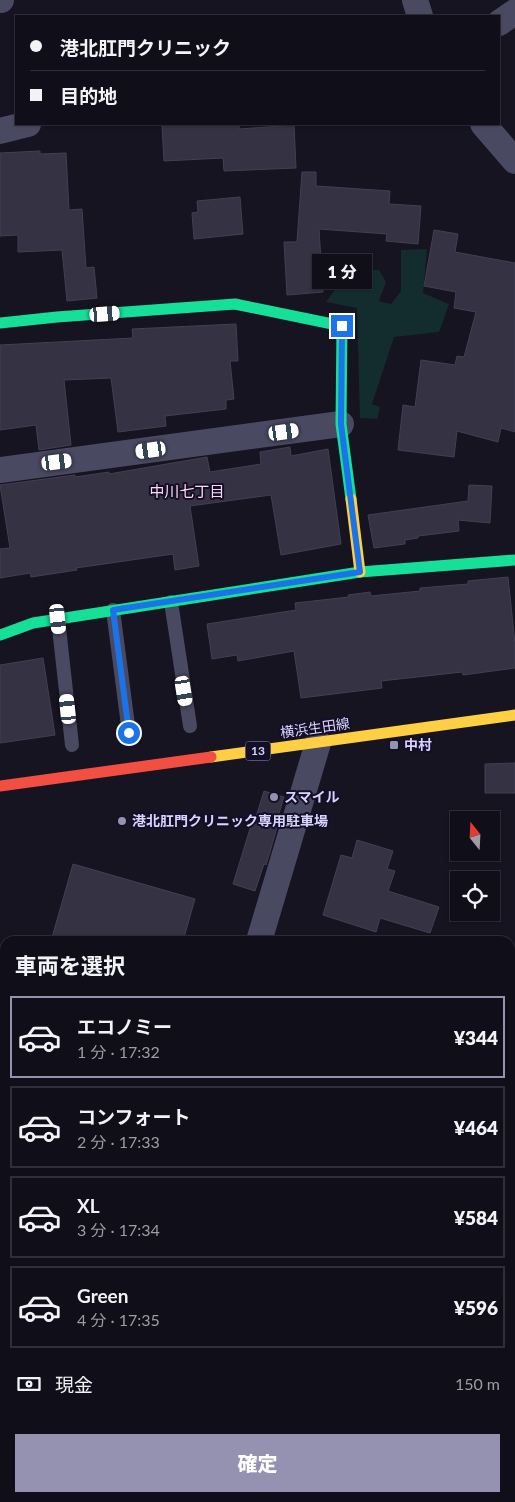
<!DOCTYPE html>
<html lang="ja">
<meta charset="utf-8">
<style>
body{margin:0;font-family:Lato,"Noto Sans JP",sans-serif;background:#191822;color:#f1f3f6;height:100vh;display:flex;flex-direction:column;font-size:19px;white-space:nowrap}
*{box-sizing:border-box;margin:0}
p{font-size:16px;color:#9c9ca2}
.icon{flex:none;width:28px;height:28px;fill:none;stroke:currentColor;stroke-width:2;stroke-linecap:round;stroke-linejoin:round}
.map{position:relative;flex:1;overflow:hidden}
.side{position:absolute;left:0px;top:936px;width:515px;height:566px;display:flex;flex-direction:column;background:#100f19;border-radius:15px 15px 0 0;box-shadow:0 1px 4px #0004,0 0 0 1px #302f38}
.side>*{flex:none}
.guide{position:absolute;left:15px;top:15px;width:485px;height:110px;border-radius:0px;box-shadow:0 1px 4px #0004,0 0 0 1px #302f38;display:grid;align-content:center;height:110px;padding:0 15px;background:#100f19}
.needle{width:32px;rotate:342deg}
.fabs{position:absolute;left:450px;top:811px;display:grid;gap:10px}
.fabs a{display:grid;place-items:center;width:50px;height:50px;border-radius:0px;background:#100f19;box-shadow:0 1px 4px #0004,0 0 0 1px #302f38;font-size:25px}
.end{position:absolute;width:22px;height:22px;margin:-11px;border:6px solid #1a73e8;background:#fff;box-shadow:0 0 0 2px #fff}
.from{border-radius:50%}
.bubble{position:absolute;height:35px;border-radius:0px;background:#100f19;box-shadow:0 1px 4px #0004,0 0 0 1px #302f38;font-size:16px;font-weight:800;line-height:35px;text-align:center}
.car{position:absolute;width:15px;height:30px;margin:-15px -8px;border-radius:6px;box-shadow:0 0 4px 1px #0007;background:linear-gradient(#fff 24%,#345 0 40%,#fff 0 76%,#345 0 86%,#fff 0)}
.guide b{display:flex;align-items:center;gap:18px;height:48px;font-size:19px}
.guide b+b{border-top:1px solid #302f38}
.guide i{width:12px;height:12px;background:#f1f3f6}
ul{padding:0;list-style:none}
li{display:flex;align-items:center;gap:15px;height:82px;margin:0 10px 8px;padding:0 5px;border:2px solid #302f38;border-radius:0px}
li div{flex:1}
li b{display:block;font-size:19px}
li em{font-style:normal;font-weight:800}
li.on{border-color:#9591b1}
li>.icon{width:45px;height:45px;stroke-width:1.5}
h2{padding:0 15px;font-size:22px;line-height:60px}
.pay{display:flex;align-items:center;gap:12px;height:55px;padding:0 15px;font-size:19px}
.pay p{margin-inline-start:auto}
.cta{display:flex;gap:10px;margin-top:auto;padding:10px 15px}
.cta a{flex:1;height:58px;border-radius:0px;background:#9591b1;color:#fff;font-size:20px;font-weight:800;line-height:58px;text-align:center}
.map>svg:first-child{display:block}
</style>
<div class="map">
<svg width="515" height="1502" viewBox="0 0 515 1502">
<rect width="100%" height="100%" fill="#161421"/>
<path fill="#132c2d" d="M427 249 423 293 449 304 439 332 394 337 372 404 380 407 377 419 360 418 357 308 326 302 348 272 363 269 379 270 386 282 379 301 391 304 401 291V250Z
M510 1056 515 1057V1135L510 1134Z
M510 1140 515 1141V1220L510 1218Z
M510 1221 515 1223V1300L510 1298Z"/>
<g fill="none" stroke-linecap="round" stroke-linejoin="round">
<path stroke="#0d2144" stroke-width="48" d="M0 1290 5 1291
M510 1498 515 1500"/>
</g>
<path fill="#343243" stroke="#433f54" d="M173 124H239V129L294 125 296 168 224 171 223 158 164 161 162 126 174 125Z
M40 151V154L66 153 69 210 82 209 86 268 94 267 97 298 67 301 62 250 18 252V235L0 236V153Z
M302 172H316V186L390 191 389 204 421 206 418 244 386 241 387 234 319 229 323 292 287 295 284 242H297Z
M240 197 243 234 194 239 192 213 198 212 197 201Z
M434 230 458 234 455 252 515 263V432L501 428 498 442 457 431 454 457 398 450 403 405 415 407 421 360 455 365 457 356 464 357 476 312 454 308 456 292 424 286Z
M236 324 238 361H230L234 399 226 400V409L165 416 166 426 118 432 111 378 64 380 71 445 39 450 36 425 0 430V345L133 338 132 329Z
M290 447 291 456 328 449 341 544 281 555 271 495 190 506 199 566 175 570 173 554 76 568 77 570 31 577 30 573 0 578V549L10 548 0 485 75 475V477L109 472V474L207 457 210 472 261 464 260 452Z
M469 485 492 486 490 523 458 520 459 531 418 536V538L405 540V544L374 548 368 515 468 501Z
M508 577 515 644V668L463 675 462 672 381 681 382 688 301 698 294 651 238 661 237 655 212 659 207 624 296 610 295 603 349 597 348 595 370 592 371 596 420 591V588L468 584V581Z
M43 658 55 735 0 743V665Z
M515 763V793H485V764Z
M264 791 284 797 275 827H277L270 852 266 865 264 864 255 891 233 884 253 819 255 820Z
M357 840 393 851 387 869 395 871 388 891 439 907 430 933 380 918 376 932 323 915 341 855 352 858Z
M73 864 195 899 183 941H51Z"/>
<g fill="none" stroke-linecap="round" stroke-linejoin="round">
<path stroke="#4a4962" stroke-width="14" d="M171 602 190 726
M113 610 129 733
M58 619 72 745"/>
<path stroke="#4a4962" stroke-width="26" d="M0 0H1
M415 0 420 16
M499 23 515 12
M483 124 515 161
M0 131 28 124
M0 470 341 424
M259 941 318 743
M0 1168 5 1169
M510 1321 515 1322
M92 1502 93 1498"/>
<path stroke="#16e098" stroke-width="11" d="M0 323 57 317 235 304 342 326 341 424 351 499
M0 635 33 623 360 572 515 560"/>
<path stroke="#ffcf43" stroke-width="11" d="M351 499 360 572
M211 757 515 715"/>
<path stroke="#f24e42" stroke-width="11" d="M0 786 211 757"/>
</g>
<g fill="none" stroke-linecap="round" stroke-linejoin="round">
<path stroke="#1a73e8" stroke-width="6" d="M129 733 113 610 360 572 341 424 342 326"/>
</g>
<g fill="#9591b1" stroke="#130f26" stroke-width="2">
<rect x="389" y="740" width="10" height="10" rx="2.5"/>
<circle cx="274" cy="797" r="5"/>
<circle cx="122" cy="821" r="5"/>
</g>
<g text-anchor="middle" stroke-width="4" stroke-linejoin="round" paint-order="stroke">
<rect fill="#130f26" stroke="#9e99be" stroke-width="1" x="245.5" y="741.5" width="25" height="19" rx="4"/>
<g font-size="12" font-weight="bold" fill="#d9d4ff">
<text x="258" y="755">13</text>
</g>
<g font-size="14" fill="#d9d4ff" stroke="#130f26">
<text transform="translate(315 728) rotate(-8)" y="5">横浜生田線</text>
</g>
<g font-size="14" font-weight="bold" fill="#d9d4ff" stroke="#130f26" text-anchor="start">
<text x="404" y="750">中村</text>
<text x="284" y="802">スマイル</text>
<text x="132" y="826">港北肛門クリニック専用駐車場</text>
</g>
<g font-size="15" fill="#ffd6f0" stroke="#130f26">
<text x="187" y="497">中川七丁目</text>
</g>
</g>
</svg>
<div class="fabs">
<a><svg class="needle" viewBox="-14 -14 28 28"><path d="M0-13l5 13h-10z" fill="#e53935"/><path d="M0 13l5-13h-10z" fill="#9c9ca2"/></svg></a>
<a><svg class="icon" aria-label="locate" viewBox="0 0 24 24"><circle cx="12" cy="12" r="6"/><path d="M12 2v4M12 18v4M2 12h4M18 12h4"/></svg></a>
</div>
<i class="end from" style="left:129px;top:733px"></i>
<i class="end" style="left:342px;top:326px"></i>
<div class="bubble" style="left:312px;top:254px;width:60px">1 分</div>
<i class="car" style="left:105px;top:314px;rotate:86deg"></i>
<i class="car" style="left:284px;top:432px;rotate:82deg"></i>
<i class="car" style="left:151px;top:450px;rotate:262deg"></i>
<i class="car" style="left:57px;top:462px;rotate:83deg"></i>
<i class="car" style="left:58px;top:619px;rotate:174deg"></i>
<i class="car" style="left:184px;top:691px;rotate:171deg"></i>
<i class="car" style="left:68px;top:709px;rotate:354deg"></i>
<div class="guide">
<b><i class="from"></i>港北肛門クリニック</b>
<b><i></i>目的地</b>
</div>
<section class="side">
<h2>車両を選択</h2>
<ul>
<li class="on"><svg class="icon" aria-label="car" viewBox="0 0 24 24"><path d="M5 17H2v-5l4-1 3-4h7l3 4 3 1v5h-3M9 17h6M6 11h13"/><circle cx="7" cy="17" r="2"/><circle cx="17" cy="17" r="2"/></svg><div><b>エコノミー</b><p>1 分 · 17:32</p></div><em>¥344</em></li>
<li><svg class="icon" aria-label="car" viewBox="0 0 24 24"><path d="M5 17H2v-5l4-1 3-4h7l3 4 3 1v5h-3M9 17h6M6 11h13"/><circle cx="7" cy="17" r="2"/><circle cx="17" cy="17" r="2"/></svg><div><b>コンフォート</b><p>2 分 · 17:33</p></div><em>¥464</em></li>
<li><svg class="icon" aria-label="car" viewBox="0 0 24 24"><path d="M5 17H2v-5l4-1 3-4h7l3 4 3 1v5h-3M9 17h6M6 11h13"/><circle cx="7" cy="17" r="2"/><circle cx="17" cy="17" r="2"/></svg><div><b>XL</b><p>3 分 · 17:34</p></div><em>¥584</em></li>
<li><svg class="icon" aria-label="car" viewBox="0 0 24 24"><path d="M5 17H2v-5l4-1 3-4h7l3 4 3 1v5h-3M9 17h6M6 11h13"/><circle cx="7" cy="17" r="2"/><circle cx="17" cy="17" r="2"/></svg><div><b>Green</b><p>4 分 · 17:35</p></div><em>¥596</em></li>
</ul>
<div class="pay"><svg class="icon" aria-label="cash" viewBox="0 0 24 24"><path d="M3 7h18v10H3z"/><circle cx="12" cy="12" r="2"/></svg>現金<p>150 m</p></div>
<div class="cta"><a>確定</a></div>
</section>
</div>
